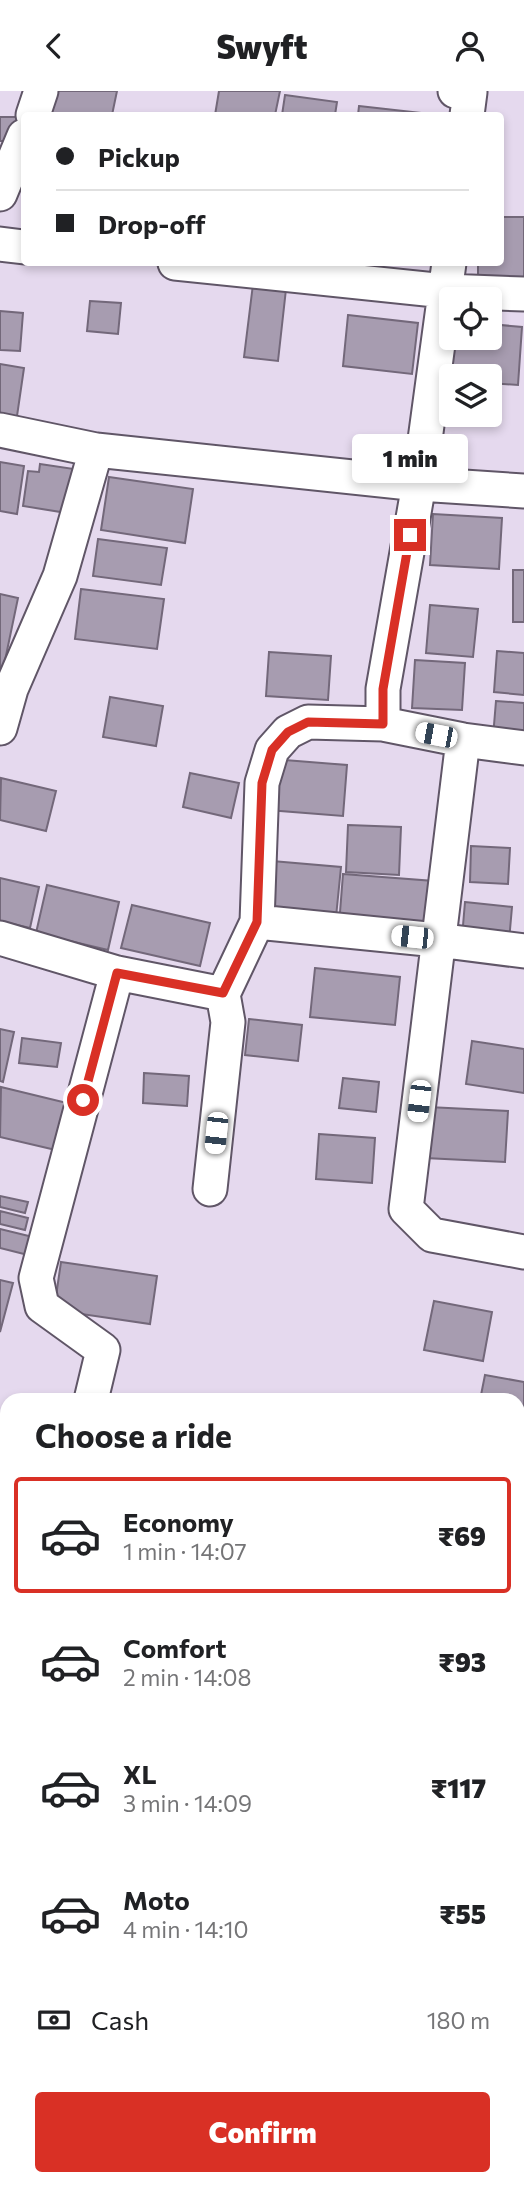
<!DOCTYPE html>
<meta charset="utf-8">
<style>
body{margin:0;font-family:Commissioner,sans-serif;background:#f2f2f2;color:#202124;height:100vh;display:flex;flex-direction:column;font-size:26px;white-space:nowrap}
*{box-sizing:border-box;margin:0}
p{font-size:23px;color:#757577}
.icon{flex:none;width:38px;height:38px;fill:none;stroke:currentColor;stroke-width:2;stroke-linecap:round;stroke-linejoin:round}
.map{position:relative;flex:1;overflow:hidden}
.sheet{position:absolute;left:0px;top:1302px;width:525px;height:793px;display:flex;flex-direction:column;background:#fff;border-radius:21px 21px 0 0;box-shadow:0 4px 10px #0003}
.sheet>*{flex:none}
.hud{position:absolute;left:21px;top:21px;width:483px;height:154px;border-radius:7px;box-shadow:0 4px 10px #0003;display:grid;align-content:center;height:154px;padding:0 35px;background:#fff}
.controls{position:absolute;left:439px;top:196px;display:grid;gap:14px}
.controls a{display:grid;place-items:center;width:63px;height:63px;border-radius:7px;background:#fff;box-shadow:0 4px 10px #0003;font-size:35px}
.end{position:absolute;width:32px;height:32px;margin:-16px;border:9px solid #d93025;background:#fff;box-shadow:0 0 0 4px #fff}
.from{border-radius:50%}
.bubble{position:absolute;height:49px;border-radius:7px;background:#fff;box-shadow:0 4px 10px #0003;font-size:23px;font-weight:800;line-height:49px;text-align:center}
.car{position:absolute;width:21px;height:42px;margin:-21px -10px;border-radius:9px;box-shadow:0 0 5px 2px #0007;background:linear-gradient(#fff 24%,#345 0 40%,#fff 0 76%,#345 0 86%,#fff 0)}
.hud b{display:flex;align-items:center;gap:24px;height:66px;font-size:26px}
.hud b+b{border-top:2px solid #e0e0e0}
.hud i{width:18px;height:18px;background:#202124}
ul{padding:0;list-style:none}
li{display:flex;align-items:center;gap:21px;height:116px;margin:0 14px 10px;padding:0 21px;border:4px solid transparent;border-radius:7px}
li div{flex:1}
li b{display:block;font-size:26px}
li em{font-style:normal;font-weight:800}
li.selected{border-color:#d93025}
li>.icon{width:63px;height:63px;stroke-width:1.5}
h2{padding:0 35px;font-size:32px;line-height:84px}
.pay{display:flex;align-items:center;gap:18px;height:77px;padding:0 35px;font-size:26px}
.pay p{margin-inline-start:auto}
.cta{display:flex;gap:14px;margin-top:auto;padding:14px 35px}
.cta a{flex:1;height:80px;border-radius:7px;background:#d93025;color:#fff;font-size:28px;font-weight:800;line-height:80px;text-align:center}
header{display:flex;justify-content:space-between;align-items:center;height:91px;padding:0 35px;background:#fff;font-size:32px;font-weight:800}
.map>svg:first-child{display:block}
</style>
<header><svg class="icon" aria-label="back" viewBox="0 0 24 24"><path d="M15 5l-7 7 7 7"/></svg>Swyft<svg class="icon" aria-label="person" viewBox="0 0 24 24"><circle cx="12" cy="8" r="4"/><path d="M4 21q1-7 8-7t8 7"/></svg></header>
<div class="map">
<svg width="524" height="2094" viewBox="0 0 524 2094">
<rect width="100%" height="100%" fill="#e5d9ee"/>
<path fill="#a79cb0" stroke="#73687a" stroke-width="2" d="M55 0H117L112 24H50Z
M219 0H280L275 24H215Z
M285 4 337 11 335 24H282Z
M359 15 439 24H358Z
M0 26H18V50H0Z
M500 126H524V193L478 192V172H500Z
M254 185 287 189 278 270 244 266Z
M90 210 121 212 118 243 87 240Z
M0 220 23 222 20 260 0 259Z
M348 224 418 232 412 283 343 275Z
M490 233 522 236 518 294 490 292V285H452V289H446L452 247H490Z
M0 273 24 277 16 332 0 330Z
M0 371 24 375 17 423 0 420Z
M40 373 74 378 67 422 23 415 28 380 39 381Z
M109 386 193 398 185 452 101 439Z
M433 423 502 427 499 478 430 474Z
M98 448 167 457 161 494 93 485Z
M513 479H524V531H513Z
M81 498 164 508 157 558 75 548Z
M0 503 18 507 3 579H0Z
M430 514 478 518 473 566 426 562Z
M497 560 524 562V604L494 601Z
M269 561 331 565 328 609 266 605Z
M415 569 465 572 462 619 412 617Z
M110 606 163 615 156 655 103 646Z
M496 610 524 612V648L493 646Z
M272 668 347 674 343 725 268 719Z
M190 682 239 692 231 727 183 716Z
M1 687 56 700 46 740 0 729Z
M348 734 401 736 399 784 346 781Z
M471 755 510 757 508 793 470 791Z
M272 770 341 776 336 826 270 819Z
M343 783 434 790 431 840 339 834Z
M0 787 39 796 30 837 0 830Z
M47 794 119 811 108 859 36 842Z
M465 811 512 816 509 850 462 846Z
M132 814 210 832 200 875 121 857Z
M315 877 400 886 395 934 310 926Z
M249 928 302 934 298 970 245 964Z
M0 938 14 941 3 991 0 990Z
M22 947 61 952 57 976 19 972Z
M472 950 524 958V1002L466 993Z
M144 982 189 985 187 1015 143 1012Z
M343 987 379 991 376 1021 339 1017Z
M1 996 71 1013 60 1060 0 1046Z
M428 1016 508 1020 505 1071 425 1067Z
M319 1043 375 1047 372 1092 316 1088Z
M0 1105 28 1111 25 1122 0 1116Z
M0 1120 28 1127 25 1139 0 1133Z
M0 1138 37 1147 32 1165 0 1157Z
M61 1171 157 1185 150 1233 54 1219Z
M0 1189 13 1192 0 1241Z
M434 1210 492 1221 483 1270 424 1259Z
M485 1284 524 1291V1342L518 1340V1309H480Z
M0 1590 7 1592V1618L1 1644Z
M6 1965 7 1967V2006L0 1992V1967Z
M0 2048 7 2058V2069L0 2074Z"/>
<g fill="none" stroke-linecap="round" stroke-linejoin="round">
<g stroke="#605667" stroke-width="37">
<path id="street" d="M455 0 470 1 467 24
M33 24 41 0
M0 103 24 45
M0 153 24 156
M175 172 445 200 524 203
M0 339 96 359 419 393 524 400
M383 633V598L419 393 449 172
M0 637 11 598 60 485 96 359
M463 649 406 1118 432 1144 524 1161
M257 831 437 849 524 860
M0 847 117 882 223 903
M210 1098 228 931 223 903 257 831 262 692 272 659 288 641 308 631 383 633 463 649 524 657
M91 1309 103 1259 42 1215 36 1187 117 882
M0 1550 7 1552
M518 1719 524 1721
M97 2088 100 2094"/>
</g>
<use href="#street" stroke="#fff" stroke-width="33"/>
</g>
<g fill="none" stroke-linecap="round" stroke-linejoin="round">
<path stroke="#d93025" stroke-width="9" d="M83 1009 117 882 223 902 257 831 262 692 272 659 288 641 308 631 383 633V598L410 444"/>
</g>
</svg>
<div class="controls">
<a><svg class="icon" aria-label="locate" viewBox="0 0 24 24"><circle cx="12" cy="12" r="6"/><path d="M12 2v4M12 18v4M2 12h4M18 12h4"/></svg></a>
<a><svg class="icon" aria-label="layers" viewBox="0 0 24 24"><path d="M12 4l9 5-9 5-9-5zM3 14l9 5 9-5"/></svg></a>
</div>
<i class="end from" style="left:83px;top:1009px"></i>
<i class="end" style="left:410px;top:444px"></i>
<div class="bubble" style="left:352px;top:343px;width:116px">1 min</div>
<i class="car" style="left:436px;top:644px;rotate:281deg"></i>
<i class="car" style="left:412px;top:846px;rotate:276deg"></i>
<i class="car" style="left:419px;top:1010px;rotate:187deg"></i>
<i class="car" style="left:216px;top:1042px;rotate:186deg"></i>
<div class="hud">
<b><i class="from"></i>Pickup</b>
<b><i></i>Drop-off</b>
</div>
<section class="sheet">
<h2>Choose a ride</h2>
<ul>
<li class="selected"><svg class="icon" aria-label="car" viewBox="0 0 24 24"><path d="M5 17H2v-5l4-1 3-4h7l3 4 3 1v5h-3M9 17h6M6 11h13"/><circle cx="7" cy="17" r="2"/><circle cx="17" cy="17" r="2"/></svg><div><b>Economy</b><p>1 min · 14:07</p></div><em>₹69</em></li>
<li><svg class="icon" aria-label="car" viewBox="0 0 24 24"><path d="M5 17H2v-5l4-1 3-4h7l3 4 3 1v5h-3M9 17h6M6 11h13"/><circle cx="7" cy="17" r="2"/><circle cx="17" cy="17" r="2"/></svg><div><b>Comfort</b><p>2 min · 14:08</p></div><em>₹93</em></li>
<li><svg class="icon" aria-label="car" viewBox="0 0 24 24"><path d="M5 17H2v-5l4-1 3-4h7l3 4 3 1v5h-3M9 17h6M6 11h13"/><circle cx="7" cy="17" r="2"/><circle cx="17" cy="17" r="2"/></svg><div><b>XL</b><p>3 min · 14:09</p></div><em>₹117</em></li>
<li><svg class="icon" aria-label="car" viewBox="0 0 24 24"><path d="M5 17H2v-5l4-1 3-4h7l3 4 3 1v5h-3M9 17h6M6 11h13"/><circle cx="7" cy="17" r="2"/><circle cx="17" cy="17" r="2"/></svg><div><b>Moto</b><p>4 min · 14:10</p></div><em>₹55</em></li>
</ul>
<div class="pay"><svg class="icon" aria-label="cash" viewBox="0 0 24 24"><path d="M3 7h18v10H3z"/><circle cx="12" cy="12" r="2"/></svg>Cash<p>180 m</p></div>
<div class="cta"><a>Confirm</a></div>
</section>
</div>
